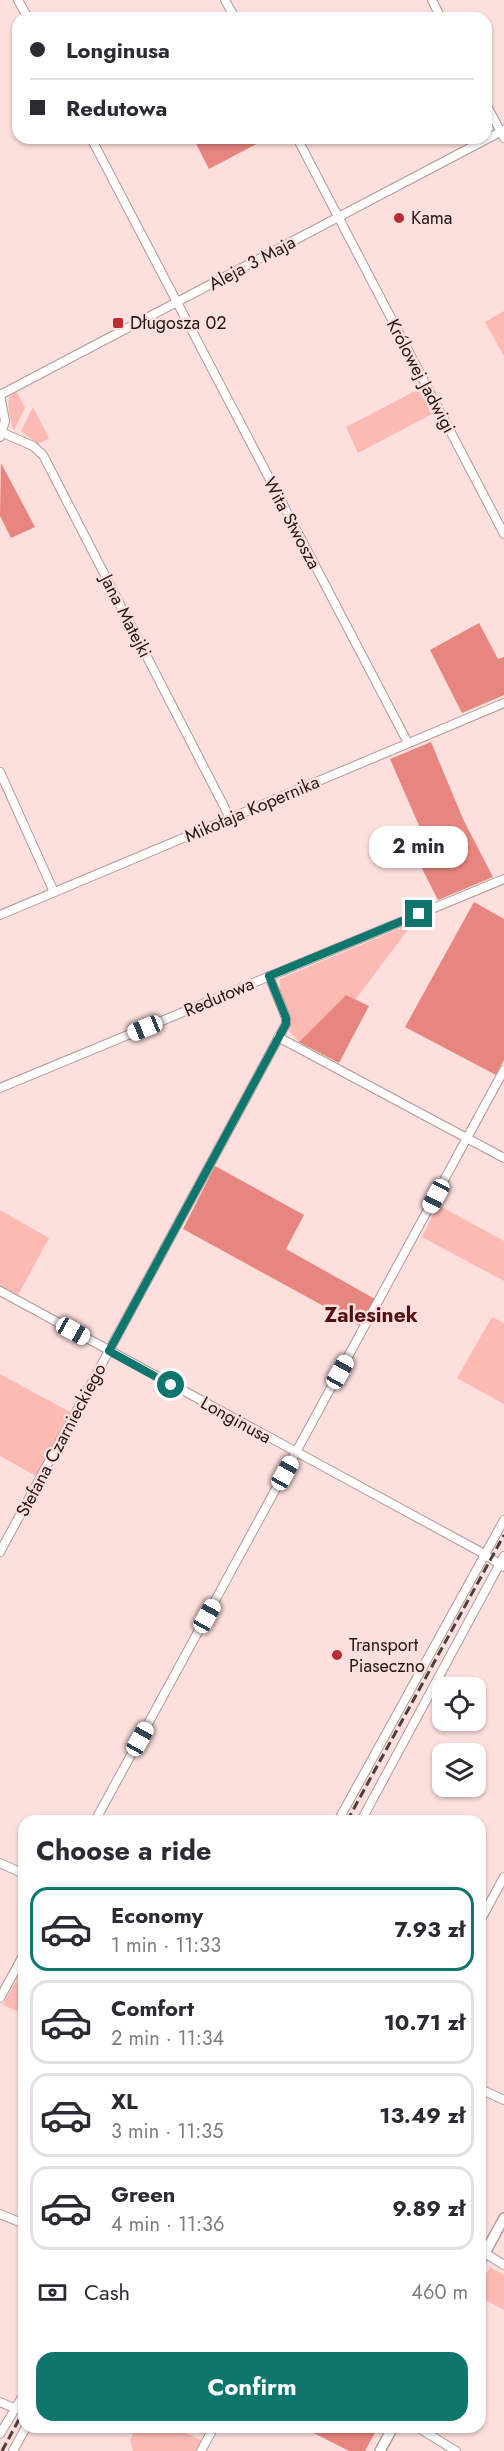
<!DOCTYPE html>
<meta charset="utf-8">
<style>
body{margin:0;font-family:Jost,sans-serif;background:#f2f2f3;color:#2b2b33;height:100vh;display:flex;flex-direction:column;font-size:22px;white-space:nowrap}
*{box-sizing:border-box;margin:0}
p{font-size:20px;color:#7c7c81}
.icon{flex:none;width:33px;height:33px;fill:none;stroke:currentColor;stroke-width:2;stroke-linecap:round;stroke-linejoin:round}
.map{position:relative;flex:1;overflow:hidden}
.drawer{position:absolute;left:18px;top:1815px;width:468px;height:618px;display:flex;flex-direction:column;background:#fff;border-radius:18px;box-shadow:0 2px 4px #0004}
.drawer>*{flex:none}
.banner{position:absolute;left:12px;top:12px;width:480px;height:132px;border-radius:18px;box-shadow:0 2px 4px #0004;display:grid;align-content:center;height:132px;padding:0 18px;background:#fff}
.buttons{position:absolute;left:432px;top:1677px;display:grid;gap:12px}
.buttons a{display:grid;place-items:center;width:54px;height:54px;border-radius:12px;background:#fff;box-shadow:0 2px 4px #0004;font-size:30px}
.end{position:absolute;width:27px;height:27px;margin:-14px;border:8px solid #0f766e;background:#fff;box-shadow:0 0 0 3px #fff}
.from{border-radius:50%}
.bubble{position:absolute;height:42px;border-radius:18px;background:#fff;box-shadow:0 2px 4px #0004;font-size:20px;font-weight:700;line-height:42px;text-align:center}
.car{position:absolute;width:18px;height:36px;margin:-18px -9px;border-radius:8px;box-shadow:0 0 4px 2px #0007;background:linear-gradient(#fff 24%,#345 0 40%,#fff 0 76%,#345 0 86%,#fff 0)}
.banner b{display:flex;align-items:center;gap:21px;height:57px;font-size:22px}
.banner b+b{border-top:2px solid #e1e1e2}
.banner i{width:15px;height:15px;background:#2b2b33}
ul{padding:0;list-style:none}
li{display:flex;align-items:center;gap:18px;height:84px;margin:0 12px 9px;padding:0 6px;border:3px solid #e1e1e2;border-radius:18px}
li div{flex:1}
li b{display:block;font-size:22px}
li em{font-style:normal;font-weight:700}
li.active{border-color:#0f766e}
li>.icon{width:54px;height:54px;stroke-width:1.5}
h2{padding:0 18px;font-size:27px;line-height:72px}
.pay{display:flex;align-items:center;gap:15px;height:66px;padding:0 18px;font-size:22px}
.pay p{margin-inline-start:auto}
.button{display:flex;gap:12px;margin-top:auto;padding:12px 18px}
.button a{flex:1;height:69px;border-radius:18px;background:#0f766e;color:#fff;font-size:24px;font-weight:700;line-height:69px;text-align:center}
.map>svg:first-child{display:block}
</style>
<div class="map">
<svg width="504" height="2451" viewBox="0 0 504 2451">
<rect width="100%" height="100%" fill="#fddfdd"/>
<path fill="#fdb9b3" d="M504 311V356L485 322Z
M419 389 432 414 358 453 346 427Z
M17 392 25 408 14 430C11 427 7 404 9 399 10 395 14 393 17 392Z
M33 407 49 438 38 444 21 431Z
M413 923 355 1000 346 995 299 1042 289 1031C291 1011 277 997 280 979Z
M438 1205 504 1241V1281L422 1237Z
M0 1210 49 1238 17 1297 0 1287Z
M492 1317 504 1323V1404L457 1378Z
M0 1374 70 1412 36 1476 0 1456Z
M24 1966V2014L3 2005Z
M490 2267 504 2275V2310L480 2297V2285Z
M137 2427H173L201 2440 196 2451H133L130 2440Z"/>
<path fill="#e7857f" d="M193 138H268L209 169Z
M1 463 35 527 11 538 0 516Z
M479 623 498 659 504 657V695L462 713 430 650Z
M431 742 463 819 493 877 438 900 409 843 424 837 390 759Z
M474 902 504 919V1060L496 1075 405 1027Z
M346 995 369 1006 339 1063 299 1042Z
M215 1166 304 1215 286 1249 375 1299 360 1326 183 1229Z
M302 2427H378L365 2451H349Z"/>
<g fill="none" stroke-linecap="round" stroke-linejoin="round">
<g stroke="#b39895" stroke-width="10">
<path id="minor" d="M18 0 28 18
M225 0 235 18
M432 0 441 18
M486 104 504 138
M91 138 408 743
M297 138 504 534
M0 395 504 130
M0 395 5 421 0 437
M3 433 33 446 43 455 230 818
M0 772 54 892
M0 915 504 703
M278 1037 504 1158
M0 1088 504 879
M0 1291 479 1551 504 1567
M0 1552 286 1024V1018L269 976
M95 1821 504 1070
M338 1821 504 1520
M361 1821 504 1556
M0 1863 24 1874
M480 1921 504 1877
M0 1998 24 1954
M480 2089 504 2100
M0 2214 24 2224
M485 2253 504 2265
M0 2402 16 2409
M417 2427 456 2451
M0 2434 24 2394
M13 2451 26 2427
M201 2451 214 2427"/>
</g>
<g stroke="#b39895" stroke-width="12">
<path id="tertiary" d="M480 2262 504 2218
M380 2451 393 2427"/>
</g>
<use href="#minor" stroke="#fff" stroke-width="8"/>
<use href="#tertiary" stroke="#fff" stroke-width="9"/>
<path stroke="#4d3f3e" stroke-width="3" stroke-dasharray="9 4.5" stroke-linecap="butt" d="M347 1821 504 1535
M2 2451 24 2410"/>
</g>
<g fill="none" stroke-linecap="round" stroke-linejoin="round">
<path stroke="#0f766e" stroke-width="8" d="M171 1385 109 1351 286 1024V1018L269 976 419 914"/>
</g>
<g fill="#bb2b31" stroke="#fddfdd" stroke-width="2">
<circle cx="399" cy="218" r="6"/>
<rect x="112" y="317" width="12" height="12" rx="3"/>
<circle cx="337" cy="1655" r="6"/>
</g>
<g text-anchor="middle" stroke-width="5" stroke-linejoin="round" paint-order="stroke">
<g font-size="18" fill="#211716" stroke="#fddfdd" text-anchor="start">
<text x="411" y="224">Kama</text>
<text x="130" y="329">Długosza 02</text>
<text x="349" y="1651">Transport<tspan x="349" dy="21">Piaseczno</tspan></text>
</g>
<g font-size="18" fill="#211716" stroke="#fddfdd">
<text transform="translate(252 263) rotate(-28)" y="6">Aleja 3 Maja</text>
<text transform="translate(421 376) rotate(62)" y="6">Królowej Jadwigi</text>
<text transform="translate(292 523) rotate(62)" y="6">Wita Stwosza</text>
<text transform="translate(126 616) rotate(63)" y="6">Jana Matejki</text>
<text transform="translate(252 809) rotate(-23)" y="6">Mikołaja Kopernika</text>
<text transform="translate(219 997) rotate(-23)" y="6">Redutowa</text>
<text transform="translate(236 1420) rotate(29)" y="6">Longinusa</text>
<text transform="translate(61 1440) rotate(-62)" y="6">Stefana Czarnieckiego</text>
</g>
<g font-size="21" font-weight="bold" fill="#551012" stroke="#fddfdd">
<text x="371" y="1322">Zalesinek</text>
</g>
</g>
</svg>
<div class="buttons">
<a><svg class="icon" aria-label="locate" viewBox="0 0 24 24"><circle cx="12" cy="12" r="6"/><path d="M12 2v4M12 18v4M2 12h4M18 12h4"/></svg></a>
<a><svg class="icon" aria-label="layers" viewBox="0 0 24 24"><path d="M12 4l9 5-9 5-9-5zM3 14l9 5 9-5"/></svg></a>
</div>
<i class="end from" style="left:171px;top:1385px"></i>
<i class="end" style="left:419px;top:914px"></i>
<div class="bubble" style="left:369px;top:826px;width:99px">2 min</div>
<i class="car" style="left:145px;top:1028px;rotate:248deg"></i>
<i class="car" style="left:436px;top:1196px;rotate:208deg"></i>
<i class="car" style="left:73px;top:1331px;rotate:119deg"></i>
<i class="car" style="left:340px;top:1372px;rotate:29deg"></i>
<i class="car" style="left:285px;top:1473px;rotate:29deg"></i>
<i class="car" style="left:207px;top:1616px;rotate:29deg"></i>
<i class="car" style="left:140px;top:1739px;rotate:29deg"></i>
<div class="banner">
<b><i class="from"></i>Longinusa</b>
<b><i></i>Redutowa</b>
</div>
<section class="drawer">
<h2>Choose a ride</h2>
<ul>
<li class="active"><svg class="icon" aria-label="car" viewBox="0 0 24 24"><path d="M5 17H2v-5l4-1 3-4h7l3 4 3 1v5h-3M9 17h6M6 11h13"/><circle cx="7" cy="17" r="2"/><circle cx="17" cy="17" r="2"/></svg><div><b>Economy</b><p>1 min · 11:33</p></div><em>7.93 zł</em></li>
<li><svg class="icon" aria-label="car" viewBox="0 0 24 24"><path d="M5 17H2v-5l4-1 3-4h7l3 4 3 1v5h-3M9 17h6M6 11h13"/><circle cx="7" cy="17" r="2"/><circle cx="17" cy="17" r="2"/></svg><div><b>Comfort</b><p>2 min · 11:34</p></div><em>10.71 zł</em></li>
<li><svg class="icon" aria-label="car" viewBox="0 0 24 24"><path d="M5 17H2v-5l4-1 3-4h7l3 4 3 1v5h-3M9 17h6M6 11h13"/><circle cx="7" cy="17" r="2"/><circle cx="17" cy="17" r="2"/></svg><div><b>XL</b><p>3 min · 11:35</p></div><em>13.49 zł</em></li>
<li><svg class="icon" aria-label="car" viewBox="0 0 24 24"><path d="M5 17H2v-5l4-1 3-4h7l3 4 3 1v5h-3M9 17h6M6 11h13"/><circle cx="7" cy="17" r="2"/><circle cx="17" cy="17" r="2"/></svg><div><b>Green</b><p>4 min · 11:36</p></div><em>9.89 zł</em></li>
</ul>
<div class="pay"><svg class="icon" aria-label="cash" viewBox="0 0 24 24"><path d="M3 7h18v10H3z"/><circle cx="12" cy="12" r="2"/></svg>Cash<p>460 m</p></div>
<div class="button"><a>Confirm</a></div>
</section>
</div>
